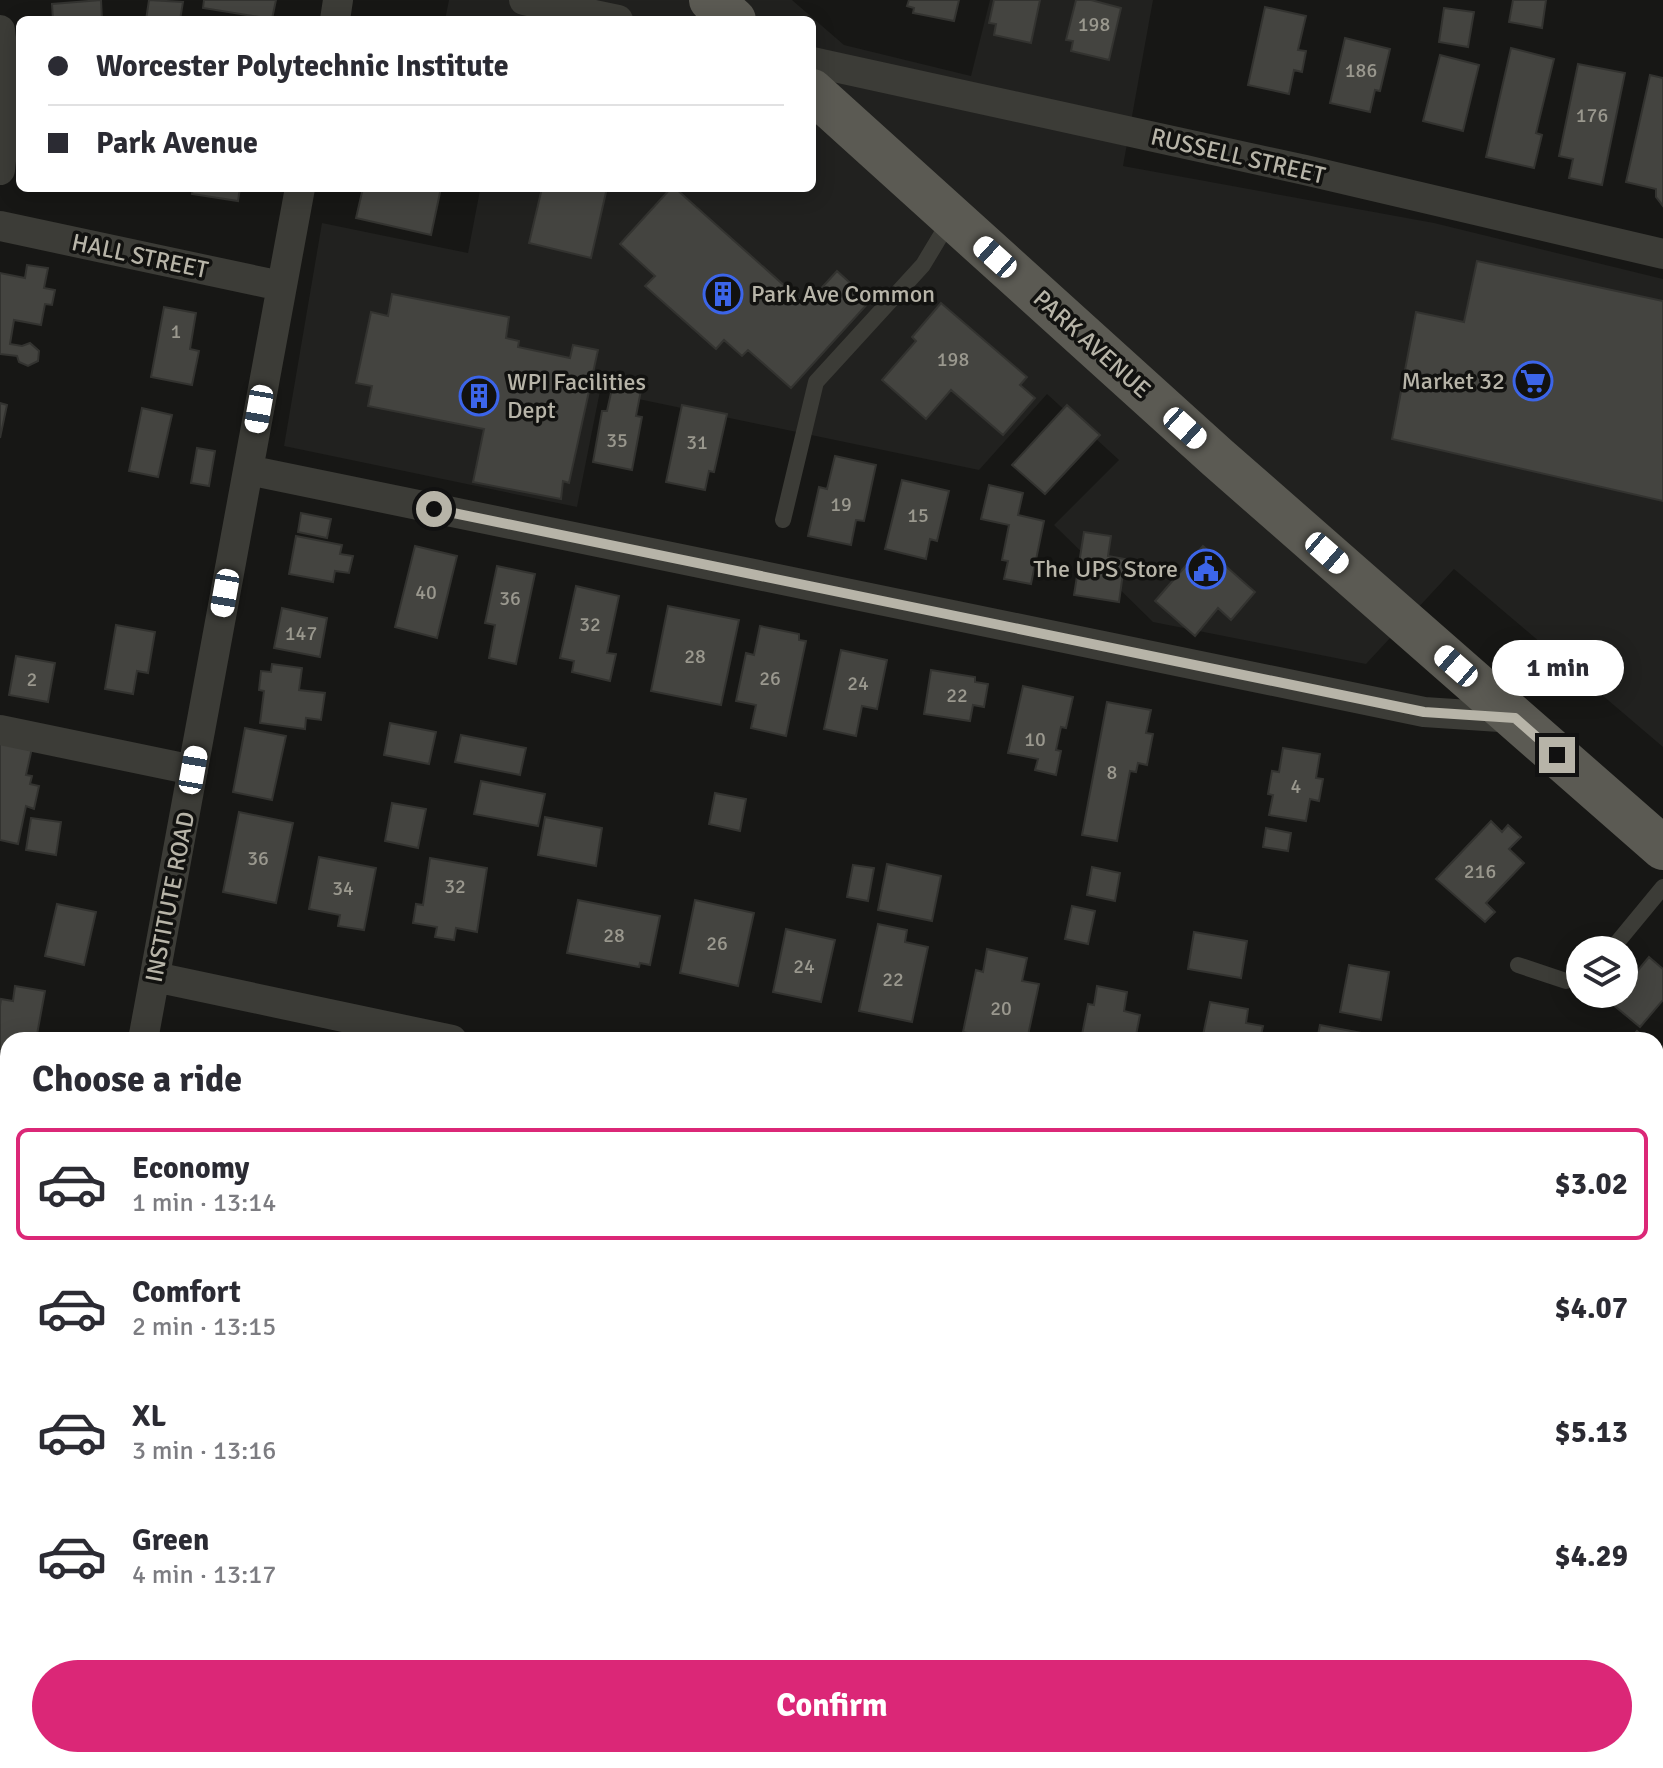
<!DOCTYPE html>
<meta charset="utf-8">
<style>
body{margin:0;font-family:Signika,sans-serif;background:#f2f2f3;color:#2b2b33;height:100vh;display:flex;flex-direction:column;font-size:30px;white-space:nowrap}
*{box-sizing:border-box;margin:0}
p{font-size:26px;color:#7c7c81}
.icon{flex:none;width:44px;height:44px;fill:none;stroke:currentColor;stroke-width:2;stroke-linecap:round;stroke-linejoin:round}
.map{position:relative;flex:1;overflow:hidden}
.details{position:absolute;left:0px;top:1032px;width:1664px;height:736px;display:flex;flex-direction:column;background:#fff;border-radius:24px 24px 0 0;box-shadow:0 4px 20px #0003}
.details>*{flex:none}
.top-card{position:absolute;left:16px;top:16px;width:800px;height:176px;border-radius:12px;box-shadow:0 4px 20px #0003;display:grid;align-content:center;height:176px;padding:0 32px;background:#fff}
.fabs{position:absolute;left:1566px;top:936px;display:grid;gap:16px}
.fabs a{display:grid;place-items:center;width:72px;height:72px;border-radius:50%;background:#fff;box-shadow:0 4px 20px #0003;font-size:40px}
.end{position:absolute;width:36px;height:36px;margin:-18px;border:10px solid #b7b4a8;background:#111;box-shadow:0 0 0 4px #111}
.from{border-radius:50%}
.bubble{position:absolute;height:56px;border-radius:28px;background:#fff;box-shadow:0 4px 20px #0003;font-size:26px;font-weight:700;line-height:56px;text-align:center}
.car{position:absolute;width:24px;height:48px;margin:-24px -12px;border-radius:10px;box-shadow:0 0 6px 2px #0007;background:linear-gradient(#fff 24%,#345 0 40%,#fff 0 76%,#345 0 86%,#fff 0)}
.top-card b{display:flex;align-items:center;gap:28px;height:76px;font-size:30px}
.top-card b+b{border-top:2px solid #e1e1e2}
.top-card i{width:20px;height:20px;background:#2b2b33}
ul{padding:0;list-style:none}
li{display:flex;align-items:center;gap:24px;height:112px;margin:0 16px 12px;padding:0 16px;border:4px solid transparent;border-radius:12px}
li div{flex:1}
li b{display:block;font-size:30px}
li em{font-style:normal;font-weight:700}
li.current{border-color:#db2777}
li>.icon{width:72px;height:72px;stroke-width:1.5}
h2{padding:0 32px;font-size:36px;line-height:96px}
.primary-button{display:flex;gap:16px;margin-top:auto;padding:16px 32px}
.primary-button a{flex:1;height:92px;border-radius:48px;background:#db2777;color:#fff;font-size:32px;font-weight:700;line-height:92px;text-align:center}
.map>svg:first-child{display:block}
</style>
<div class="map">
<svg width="1663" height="1768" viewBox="0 0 1663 1768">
<rect width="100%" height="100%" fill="#171715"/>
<path fill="#21211f" d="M449 0H792L844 45 971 76 990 0H1153L1123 166 1434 223 1663 279V747L1454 569 1366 664 1153 622 1054 525 1119 460 1047 394 979 470 600 391 577 507 284 446 322 223 468 253 480 190 475 188H812V20H445Z"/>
<path fill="#444440" stroke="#333330" stroke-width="2" d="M101 0 102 20H53L52 4Z
M149 0 183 2 180 20H146Z
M204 0H276L272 19 203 8Z
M909 0H959L954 21 913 13 914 8 907 6Z
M994 0H1040L1031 43 994 35 996 24 989 23Z
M1076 0H1091L1121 8 1109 60 1071 51 1073 41 1066 40Z
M1513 0H1546L1542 28 1509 22Z
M1265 7 1306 16 1298 50 1306 51 1302 72 1294 70 1289 94 1248 85Z
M1444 8 1474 12 1468 47 1439 42Z
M1345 38 1390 49 1380 91 1375 90 1370 112 1330 103Z
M1511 48 1554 59 1536 133 1542 135 1534 168 1486 157Z
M1440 55 1479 65 1463 131 1423 121Z
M1578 64 1625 73 1602 185 1569 178 1573 159 1559 156Z
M1650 75 1663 78V206L1656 197V189L1626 182Z
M193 188H240L238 201 192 194Z
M363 188H441L431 235 356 218Z
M542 188H607L591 258 529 243Z
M671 188H675L806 305 837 271 870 301 791 388 748 350 742 356 724 340 716 349 645 286 655 276 620 244Z
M1477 261 1663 301V501L1392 439 1416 312 1464 322Z
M27 265 48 268 44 288 55 290 52 305 45 304 41 325 14 320 10 344 22 346 30 343 39 351 38 361 28 366 19 362 17 356 0 354V273L25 278Z
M392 294 509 317 506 338 519 341 518 347 570 358 573 345 598 350 569 483 563 481 561 499 473 482 484 429 368 406 372 386 356 383 371 312 388 316Z
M941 303 1027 377 1020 385 1035 398 1003 435 951 390 926 419 882 380 916 341 912 337Z
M164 307 196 313 190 349 199 351 192 385 151 377Z
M615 375 643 380 636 416 642 417 632 470 593 462 602 411H607Z
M0 403 7 405 0 438Z
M682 405 727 414 714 472 709 471 705 490 666 482Z
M1067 405 1100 435 1045 494 1012 465Z
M142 408 172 415 158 477 129 471Z
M197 448 215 451 209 486 191 483Z
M835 456 876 465 864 521 856 520 851 545 808 536 819 487 827 489Z
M902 480 949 491 937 541 930 539 926 559 885 549Z
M989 485 1023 493 1018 515 1044 521 1031 584 1004 579 1008 561 1002 560 1009 525 981 519Z
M301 513 331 519 327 538 298 532Z
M1084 532 1111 536 1108 556 1125 559 1119 602 1074 595Z
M296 536 342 545 340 554 353 556 349 573 335 571 333 582 289 574Z
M415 546 457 556 437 638 395 627Z
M1203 546 1255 592 1231 620 1218 608 1195 636 1155 601Z
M497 566 535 574 516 664 489 658 495 625 485 623Z
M576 586 619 596 607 653 616 654 610 681 572 672 574 661 560 658Z
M668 606 739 620 721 705 651 691Z
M282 608 327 618 320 657 274 648Z
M116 625 155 632 148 673 137 671 133 694 105 689Z
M760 626 799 634V640L806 641 786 736 751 728 756 705 736 701 746 653 754 655Z
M841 650 887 660 877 709 862 706 856 736 824 729Z
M16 656 55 663 48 702 9 695Z
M272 664 302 668 299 690 325 693 321 720 306 718 305 729 260 723 264 691 259 690 261 671 271 672Z
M931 670 975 677V682L988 684 984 707 973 705 970 721 924 714Z
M1023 686 1073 697 1066 728 1061 727 1056 750 1061 751 1056 775 1035 770 1038 759 1008 753Z
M1107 702 1151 710 1146 733 1153 734 1147 765 1138 763 1136 772 1130 771 1117 841 1082 835Z
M390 723 436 732 429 764 384 755Z
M245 728 286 736 272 800 233 792Z
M461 735 526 748 520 775 455 762Z
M0 741 32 748 26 775 32 776 30 784 39 786 34 809 26 806 18 844 0 840Z
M1283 748 1320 754 1316 778 1323 779 1319 801 1310 799 1306 821 1269 815 1273 795 1268 794 1272 771 1279 772Z
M481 781 545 794 538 826 474 814Z
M715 793 746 799 740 831 709 824Z
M392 803 426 809 418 848 385 841Z
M239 812 293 823 276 903 223 892Z
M545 817 602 828 596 866 538 855Z
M31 818 61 822 56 855 26 850Z
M1491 821 1502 832 1508 825 1521 837 1509 849 1524 863 1486 903 1495 912 1485 922 1436 879Z
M1266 828 1291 833 1288 851 1263 847Z
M319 857 376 868 364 930 338 926 340 915 309 909Z
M430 858 487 868 477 932 456 928 454 940 435 937 437 927 413 923 416 904 423 905Z
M887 864 941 876 932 921 878 910Z
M853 865 874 868 868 901 847 897Z
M1092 867 1120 873 1115 901 1087 895Z
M578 900 660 916 650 965 640 963 639 967 567 953Z
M695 900 754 913 738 986 680 973Z
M57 904 96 912 84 965 45 956Z
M1072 906 1095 911 1088 944 1065 939Z
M878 924 907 930 905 942 928 947 912 1022 859 1011Z
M786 929 835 940 821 1002 773 992Z
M1194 932 1247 941 1241 978 1188 969Z
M987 949 1027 958 1022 981 1039 984 1027 1040H998L963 1032 976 970 983 972Z
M1649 957 1663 969V1000L1640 1027 1611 1003 1618 994H1624V987Z
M1349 965 1389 972 1381 1020 1340 1012Z
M15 986 45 991 36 1040H8V1052L0 1050V1006L1 999 13 1001Z
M1097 986 1127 992 1124 1011 1140 1015 1135 1040H1081L1088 1004 1094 1005Z
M1210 1002 1248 1009 1246 1023 1263 1026 1260 1040H1202Z
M1320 1025 1393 1039V1040H1317Z
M1637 1031 1647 1040H1629Z
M1663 1046V1087L1656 1081V1054Z
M1656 1142 1663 1144V1232L1656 1231Z
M0 1178 5 1179 0 1205Z
M287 1760H324L322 1768H285Z
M426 1760H457L456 1768H425Z
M582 1760H585L625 1768H581Z
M777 1760H835L834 1768H792L776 1765Z
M880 1760H931L929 1768H878Z
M977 1760H1042L1041 1768H975Z
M1109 1760H1173L1176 1768H1107Z
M391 1762 418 1766V1768H390Z"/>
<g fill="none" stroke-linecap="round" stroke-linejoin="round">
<path stroke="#3c3c37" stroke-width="16" d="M783 520 816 382 923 265 950 220
M1611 950 1663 887
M1518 965 1566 981 1580 976"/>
<path stroke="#3c3c37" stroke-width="30" d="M524 0 618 20
M335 20 338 0
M0 30 8 95 0 170
M812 62 1305 170 1663 254
M0 226 281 286
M248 470 1424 712 1515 718
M0 730 193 770
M155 977 452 1040
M143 1040 300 188
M0 1111 8 1113
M1656 1294 1663 1296
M0 1652 8 1653
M1491 1760 1530 1768
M1 1768 8 1737"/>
<path stroke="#5b5a53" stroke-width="44" d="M711 0 734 20
M812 91 1218 458 1663 848"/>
</g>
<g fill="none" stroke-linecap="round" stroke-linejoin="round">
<path stroke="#b7b4a8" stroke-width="10" d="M434 509 1424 712 1515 718 1557 755"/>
</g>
<defs>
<g id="building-ring" transform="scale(2)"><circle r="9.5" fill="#121210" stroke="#3c65e9" stroke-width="1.5"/><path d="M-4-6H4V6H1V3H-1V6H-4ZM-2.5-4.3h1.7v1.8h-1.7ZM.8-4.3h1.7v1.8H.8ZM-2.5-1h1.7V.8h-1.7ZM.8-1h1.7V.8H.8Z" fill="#3c65e9"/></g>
<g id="supermarket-ring" transform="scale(2)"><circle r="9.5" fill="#121210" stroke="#3c65e9" stroke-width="1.5"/><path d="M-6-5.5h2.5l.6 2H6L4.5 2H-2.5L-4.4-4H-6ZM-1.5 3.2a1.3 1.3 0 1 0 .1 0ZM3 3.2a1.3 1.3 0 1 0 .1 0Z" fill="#3c65e9"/></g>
<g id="civic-ring" transform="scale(2)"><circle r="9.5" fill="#121210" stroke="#3c65e9" stroke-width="1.5"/><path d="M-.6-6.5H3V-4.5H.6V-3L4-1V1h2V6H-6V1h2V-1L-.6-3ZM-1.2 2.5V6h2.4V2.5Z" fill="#3c65e9"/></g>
</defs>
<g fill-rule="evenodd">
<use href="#building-ring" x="723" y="294"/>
<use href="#supermarket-ring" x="1533" y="381"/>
<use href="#building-ring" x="479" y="396"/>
<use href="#civic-ring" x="1206" y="569"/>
</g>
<g text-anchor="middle" stroke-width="7" stroke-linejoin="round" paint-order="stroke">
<g font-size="20" fill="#9a988e">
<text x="1094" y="31">198</text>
<text x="1361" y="77">186</text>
<text x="1592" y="122">176</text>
<text x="176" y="338">1</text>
<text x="953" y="366">198</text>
<text x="617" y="447">35</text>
<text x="697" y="449">31</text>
<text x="841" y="511">19</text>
<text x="918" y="522">15</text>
<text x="426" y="599">40</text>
<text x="510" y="605">36</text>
<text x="590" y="631">32</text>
<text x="301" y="640">147</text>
<text x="695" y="663">28</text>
<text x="770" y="685">26</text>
<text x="32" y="686">2</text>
<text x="858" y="690">24</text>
<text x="957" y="702">22</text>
<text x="1035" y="746">10</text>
<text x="1112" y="779">8</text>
<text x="1296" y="793">4</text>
<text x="258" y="865">36</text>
<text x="1480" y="878">216</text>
<text x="455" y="893">32</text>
<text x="343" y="895">34</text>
<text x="614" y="942">28</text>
<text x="717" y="950">26</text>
<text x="804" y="973">24</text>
<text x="893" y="986">22</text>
<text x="1001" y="1015">20</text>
</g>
<g font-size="24" fill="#b7b4a8" stroke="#121210">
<text transform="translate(1238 156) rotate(13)" y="8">RUSSELL STREET</text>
<text transform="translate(140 256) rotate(12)" y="8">HALL STREET</text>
<text transform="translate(1092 344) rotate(42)" y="8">PARK AVENUE</text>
<text transform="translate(170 897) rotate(-79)" y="8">INSTITUTE ROAD</text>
</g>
<g font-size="24" fill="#b7b4a8" stroke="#121210" text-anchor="start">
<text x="751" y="302">Park Ave Common</text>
<text x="1505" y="389" text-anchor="end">Market 32</text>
<text x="507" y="390">WPI Facilities<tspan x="507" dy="28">Dept</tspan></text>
<text x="1178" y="577" text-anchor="end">The UPS Store</text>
</g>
</g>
</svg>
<div class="fabs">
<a><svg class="icon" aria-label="layers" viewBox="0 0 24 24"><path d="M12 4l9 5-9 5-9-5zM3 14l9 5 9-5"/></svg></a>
</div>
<i class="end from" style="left:434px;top:509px"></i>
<i class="end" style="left:1557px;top:755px"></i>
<div class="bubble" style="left:1492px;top:640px;width:132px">1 min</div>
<i class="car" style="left:995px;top:257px;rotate:312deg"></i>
<i class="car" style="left:259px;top:409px;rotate:190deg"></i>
<i class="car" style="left:1185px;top:428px;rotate:132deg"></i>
<i class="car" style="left:1327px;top:553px;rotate:131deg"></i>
<i class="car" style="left:225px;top:593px;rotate:190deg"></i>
<i class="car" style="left:1456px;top:666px;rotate:311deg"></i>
<i class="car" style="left:193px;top:770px;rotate:10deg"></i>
<div class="top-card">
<b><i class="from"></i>Worcester Polytechnic Institute</b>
<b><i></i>Park Avenue</b>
</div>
<section class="details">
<h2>Choose a ride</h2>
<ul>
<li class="current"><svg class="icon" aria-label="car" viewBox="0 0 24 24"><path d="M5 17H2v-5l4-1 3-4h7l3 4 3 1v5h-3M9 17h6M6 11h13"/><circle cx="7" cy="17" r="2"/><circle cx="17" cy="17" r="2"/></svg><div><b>Economy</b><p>1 min · 13:14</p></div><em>$3.02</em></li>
<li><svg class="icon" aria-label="car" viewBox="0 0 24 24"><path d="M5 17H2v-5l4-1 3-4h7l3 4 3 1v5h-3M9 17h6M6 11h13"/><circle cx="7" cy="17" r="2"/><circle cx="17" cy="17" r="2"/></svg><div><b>Comfort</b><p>2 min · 13:15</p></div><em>$4.07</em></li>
<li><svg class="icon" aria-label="car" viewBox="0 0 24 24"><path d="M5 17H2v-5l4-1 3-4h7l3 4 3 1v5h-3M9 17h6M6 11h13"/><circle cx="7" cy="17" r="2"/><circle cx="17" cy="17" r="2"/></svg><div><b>XL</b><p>3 min · 13:16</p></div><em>$5.13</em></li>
<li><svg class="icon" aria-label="car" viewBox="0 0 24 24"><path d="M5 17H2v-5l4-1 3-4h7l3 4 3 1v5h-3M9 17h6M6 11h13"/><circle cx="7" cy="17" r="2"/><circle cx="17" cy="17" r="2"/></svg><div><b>Green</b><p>4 min · 13:17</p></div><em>$4.29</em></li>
</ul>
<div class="primary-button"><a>Confirm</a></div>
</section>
</div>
